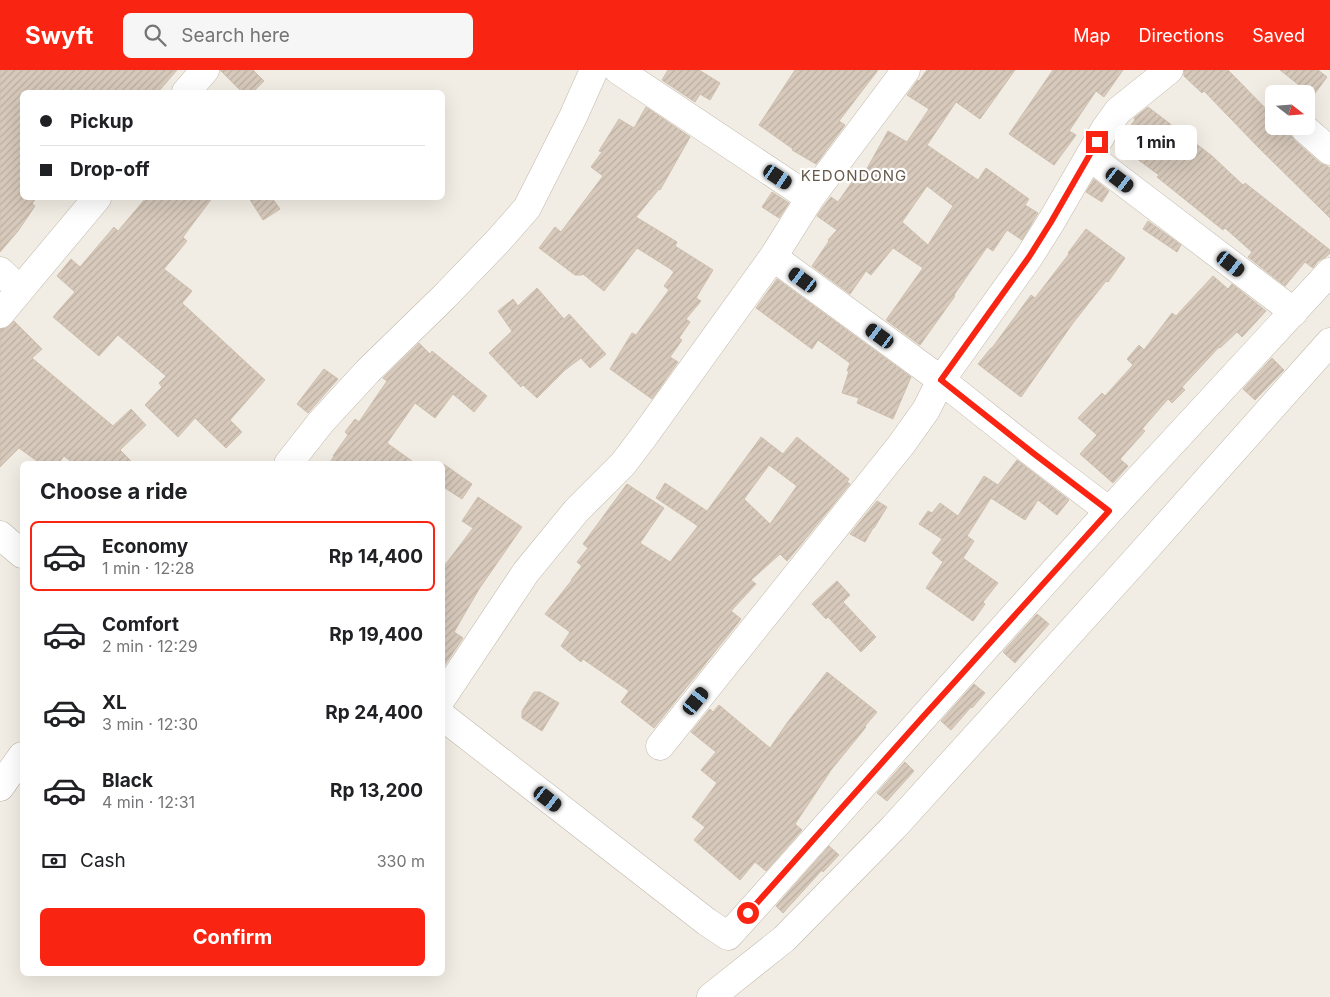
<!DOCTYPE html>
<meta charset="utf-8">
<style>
body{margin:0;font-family:Inter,sans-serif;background:#f6f6f6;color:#202124;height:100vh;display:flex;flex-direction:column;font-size:19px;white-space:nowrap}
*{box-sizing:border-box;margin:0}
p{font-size:16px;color:#757577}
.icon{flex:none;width:28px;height:28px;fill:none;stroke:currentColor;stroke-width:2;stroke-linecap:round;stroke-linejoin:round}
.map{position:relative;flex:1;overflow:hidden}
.details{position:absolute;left:20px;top:391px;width:425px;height:515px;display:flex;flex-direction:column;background:#fff;border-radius:8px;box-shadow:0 5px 20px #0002}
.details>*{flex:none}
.guide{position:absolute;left:20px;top:20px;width:425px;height:110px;border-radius:8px;box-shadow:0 5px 20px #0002;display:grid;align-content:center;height:110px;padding:0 20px;background:#fff}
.needle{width:32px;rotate:107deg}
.controls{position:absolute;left:1265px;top:15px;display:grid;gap:10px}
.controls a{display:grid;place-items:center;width:50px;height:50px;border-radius:8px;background:#fff;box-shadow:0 5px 20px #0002;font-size:25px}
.end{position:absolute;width:22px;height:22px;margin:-11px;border:6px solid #fa2413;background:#fff;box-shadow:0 0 0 2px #fff}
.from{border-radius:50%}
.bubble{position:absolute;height:35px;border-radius:8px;background:#fff;box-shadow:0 5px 20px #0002;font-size:16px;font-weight:700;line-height:35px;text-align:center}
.car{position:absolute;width:15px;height:30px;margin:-15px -8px;border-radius:6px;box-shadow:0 0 4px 1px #0007;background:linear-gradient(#222 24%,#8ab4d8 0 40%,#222 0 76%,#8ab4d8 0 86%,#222 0)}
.guide b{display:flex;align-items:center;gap:18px;height:48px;font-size:19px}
.guide b+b{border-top:1px solid #e0e0e0}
.guide i{width:12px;height:12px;background:#202124}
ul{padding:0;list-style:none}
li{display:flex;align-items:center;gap:15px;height:70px;margin:0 10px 8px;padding:0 10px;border:2px solid transparent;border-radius:8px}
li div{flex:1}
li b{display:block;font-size:19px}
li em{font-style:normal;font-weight:700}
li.on{border-color:#fa2413}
li>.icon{width:45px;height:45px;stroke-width:1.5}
h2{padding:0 20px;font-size:22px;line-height:60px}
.pay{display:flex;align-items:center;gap:12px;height:55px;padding:0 20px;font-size:19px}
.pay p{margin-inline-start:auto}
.action{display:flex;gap:10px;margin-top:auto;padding:10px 20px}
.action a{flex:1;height:58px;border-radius:8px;background:#fa2413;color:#fff;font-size:20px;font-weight:700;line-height:58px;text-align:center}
header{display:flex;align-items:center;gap:30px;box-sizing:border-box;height:70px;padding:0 25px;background:#fa2413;color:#fff}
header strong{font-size:24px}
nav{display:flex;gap:28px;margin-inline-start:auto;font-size:18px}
.search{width:350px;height:45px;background:#f6f6f6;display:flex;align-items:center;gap:12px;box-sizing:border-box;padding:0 18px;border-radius:8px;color:#757577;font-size:19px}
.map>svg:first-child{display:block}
</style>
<header>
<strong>Swyft</strong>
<div class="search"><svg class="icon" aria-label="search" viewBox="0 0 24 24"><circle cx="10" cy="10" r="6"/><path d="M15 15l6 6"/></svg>Search here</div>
<nav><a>Map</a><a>Directions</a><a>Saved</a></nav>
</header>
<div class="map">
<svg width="1330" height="927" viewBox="0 0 1330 927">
<defs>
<pattern id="building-hatch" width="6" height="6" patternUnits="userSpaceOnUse" patternTransform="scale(1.25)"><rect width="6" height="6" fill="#d7cabc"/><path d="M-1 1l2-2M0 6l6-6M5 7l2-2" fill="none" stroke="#baaea2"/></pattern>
</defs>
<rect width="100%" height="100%" fill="#f2ede4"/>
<path fill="url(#building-hatch)" stroke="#cebfad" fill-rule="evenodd" d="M0 0H177L158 22H22V128H36L32 134 35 136 18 161 0 182Z
M220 0H253L264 11 253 22H242Z
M668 0H699L720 13 710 30 700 24 695 32 662 10Z
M795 0H878L839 51 845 55 816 94 792 80 793 79 759 55Z
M927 0H1015L980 49 956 32 927 75 978 110 986 98 1029 129 1025 135 1038 143 1022 170 1007 160 993 181 987 177 954 225 955 226 920 275 886 250 923 198 893 178 871 205 866 201 850 224 812 196 829 171 828 170 837 160 817 146 823 137 831 127 838 132 861 99 865 102 888 61 907 72 929 39 907 25 918 10 919 11ZM927 116 953 136 928 175 902 152Z
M1053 0H1123L1104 27 1096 21 1069 61 1076 65 1054 95 1009 64Z
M1184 0H1228L1274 47V56H1290V64L1295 71 1320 93 1330 98V148L1258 77 1204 21 1202 23 1184 6Z
M1280 0H1318L1327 7 1313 26Z
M646 37 690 67 660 120 659 119 636 147 677 172 675 176 713 200 696 228 701 231 686 249 690 252 679 268 682 270 670 287 678 292 652 329 610 299 632 263 636 265 669 220 664 216 674 202 669 198 637 178 604 221 583 204 582 205H575L539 178 555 157 561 162 603 106 591 97 602 82 599 81 619 49 634 58Z
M1148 37 1212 86 1243 115 1245 113 1330 180V183L1326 187 1318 191 1313 198 1305 192 1285 216 1248 187 1252 182 1225 158 1223 160 1157 107 1159 105 1117 74 1135 50 1134 48Z
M1094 109 1109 121 1102 132 1086 122Z
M772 122 789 133 779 148 762 137Z
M146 128H212L183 167 187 171 164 199 192 221 182 233 265 310 230 350 242 362 226 378 195 348 178 367 145 335 162 317 159 313 166 306 118 265 99 286 53 247 75 222 57 206 71 189 80 197 114 157 118 161Z
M249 128H272L280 139 263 150Z
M1148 151 1181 175 1177 182 1143 159Z
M1086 159 1125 188 1108 212 1106 211 1073 253 1021 327 978 294 991 278H992L1031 225 1035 228 1069 184 1068 183Z
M1213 206 1228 219 1232 214 1266 241 1242 267 1237 262 1220 278 1219 277 1182 317 1185 320 1172 333 1168 329 1142 359 1145 361 1120 389 1128 396 1113 413 1080 384 1097 365 1078 348 1102 323 1105 326 1133 295 1127 289 1139 275 1144 280 1172 243 1176 246Z
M777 209 911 307 893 349 857 333 859 328 842 323 849 301H847L850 293 818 270 812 279 756 238Z
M537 218 564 249 569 244 606 284 590 298 581 288 565 300 537 328 523 315 521 317 489 283 512 261 498 241 513 229 518 236Z
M14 251 42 279 32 288 113 356 131 339 146 355 120 380 134 394H74L64 386 58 394H41L19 378 0 397V259L6 258Z
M419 273 430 284 432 281 487 326 474 342 453 324 435 348 415 333 387 373 416 394H329L334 386H333L348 365 345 362 355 349 359 352 387 311 383 308Z
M1272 288 1284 300 1255 330 1243 319Z
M324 299 338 309 308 343 297 334Z
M761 367 783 384 797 367 849 409 847 412 850 414 798 478 787 491 780 484 751 510 756 514 731 541 741 549 654 658 621 632 629 621 583 589 581 592 561 576 570 562 545 544 572 510H571L582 496 577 492 588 478 583 474 627 414 664 438 640 473 670 492 698 456 656 428 665 413 707 441ZM769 395 797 416 770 454 744 429Z
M1017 390 1069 430 1057 445 1038 430 1025 450 991 428 967 466 974 471 963 488 998 513 983 532 985 534 973 551 926 518 943 492 932 483 942 469 919 454 928 441 932 443 940 433 958 446 984 406 998 415Z
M442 393 472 414 462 429 442 416Z
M478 427 522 457 479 519 454 562 463 568 442 599V499L473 458 462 451Z
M877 431 887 437 874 458H873L865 472 850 464Z
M837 511 850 525 843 532 876 567 861 582 828 547 826 549 812 534Z
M1037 544 1049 554 1015 593 1003 582Z
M827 602 877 642 865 656 866 657 831 700 795 754 802 760 766 801 755 792 740 810 694 770 705 757 692 747 717 713 701 700 716 682 691 662 710 639 713 642 719 635 770 678 787 653Z
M974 614 985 623 972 638 971 637 951 660 941 651Z
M534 622H540L559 633 542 661 522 648V641Z
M905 692 914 701 887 731 877 723Z
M829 776 839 785 823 802 822 800 783 843 776 836Z"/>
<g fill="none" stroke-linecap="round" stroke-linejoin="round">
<g stroke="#c0b7aa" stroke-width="29">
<path id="minor" d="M618 0 810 128
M186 22 205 0
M1305 59 1330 81
M1089 86 1294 242
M773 187 941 310 1033 383 1109 441
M0 201 20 220
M0 244 97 128
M288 394 321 352 368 301 444 227 498 171 527 138 573 47 594 0
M0 465 22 484
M442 628 526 502 576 441 623 394 642 369 773 187 810 128 906 0
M442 646 707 852 728 866C856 724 981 581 1110 440 1183 360 1257 282 1330 202
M660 676 901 375 926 340 941 310 1029 187 1051 152 1105 59 1118 41 1169 0
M0 717 22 686
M711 927 784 869 894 757 1134 492 1330 272"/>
</g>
<use href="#minor" stroke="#fff" stroke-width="28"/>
</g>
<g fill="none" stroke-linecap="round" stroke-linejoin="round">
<path stroke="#fa2413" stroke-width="6" d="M748 843 921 649 1109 441 1033 383 941 310 1029 187 1051 152 1097 72"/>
</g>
<g text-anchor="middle" stroke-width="4.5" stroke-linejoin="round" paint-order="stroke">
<g font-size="15" letter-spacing="1" fill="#675a4b" stroke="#fff">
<text x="854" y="111">KEDONDONG</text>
</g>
</g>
</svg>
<div class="controls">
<a><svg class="needle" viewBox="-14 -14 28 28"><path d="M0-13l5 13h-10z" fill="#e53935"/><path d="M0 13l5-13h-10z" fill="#757577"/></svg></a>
</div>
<i class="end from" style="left:748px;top:843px"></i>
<i class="end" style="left:1097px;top:72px"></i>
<div class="bubble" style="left:1115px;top:55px;width:82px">1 min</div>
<i class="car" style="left:778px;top:107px;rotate:124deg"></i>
<i class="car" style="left:1120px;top:110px;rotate:127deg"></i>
<i class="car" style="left:1231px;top:194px;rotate:128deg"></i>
<i class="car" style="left:803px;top:210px;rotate:306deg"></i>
<i class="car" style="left:880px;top:266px;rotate:306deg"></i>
<i class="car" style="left:696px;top:631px;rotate:39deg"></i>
<i class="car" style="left:548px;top:729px;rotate:128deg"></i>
<div class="guide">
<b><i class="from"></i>Pickup</b>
<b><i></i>Drop-off</b>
</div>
<section class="details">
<h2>Choose a ride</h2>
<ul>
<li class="on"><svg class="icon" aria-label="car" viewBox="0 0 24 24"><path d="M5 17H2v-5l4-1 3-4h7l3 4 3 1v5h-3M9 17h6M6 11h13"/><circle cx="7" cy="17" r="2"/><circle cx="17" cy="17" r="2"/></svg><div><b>Economy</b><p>1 min · 12:28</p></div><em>Rp 14,400</em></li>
<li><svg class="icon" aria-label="car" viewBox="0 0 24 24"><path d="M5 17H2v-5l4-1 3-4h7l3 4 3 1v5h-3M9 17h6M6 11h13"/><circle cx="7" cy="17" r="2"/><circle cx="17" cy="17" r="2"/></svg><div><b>Comfort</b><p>2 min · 12:29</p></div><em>Rp 19,400</em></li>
<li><svg class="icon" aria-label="car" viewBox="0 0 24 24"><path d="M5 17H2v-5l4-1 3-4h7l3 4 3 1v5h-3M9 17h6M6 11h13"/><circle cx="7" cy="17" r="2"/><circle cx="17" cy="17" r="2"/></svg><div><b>XL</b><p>3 min · 12:30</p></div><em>Rp 24,400</em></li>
<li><svg class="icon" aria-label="car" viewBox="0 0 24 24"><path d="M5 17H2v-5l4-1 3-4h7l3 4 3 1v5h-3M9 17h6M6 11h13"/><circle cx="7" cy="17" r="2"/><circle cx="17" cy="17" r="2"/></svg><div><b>Black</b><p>4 min · 12:31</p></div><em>Rp 13,200</em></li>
</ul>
<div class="pay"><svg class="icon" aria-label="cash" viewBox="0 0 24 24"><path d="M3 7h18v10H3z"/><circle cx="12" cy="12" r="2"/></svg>Cash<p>330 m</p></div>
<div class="action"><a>Confirm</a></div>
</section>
</div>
